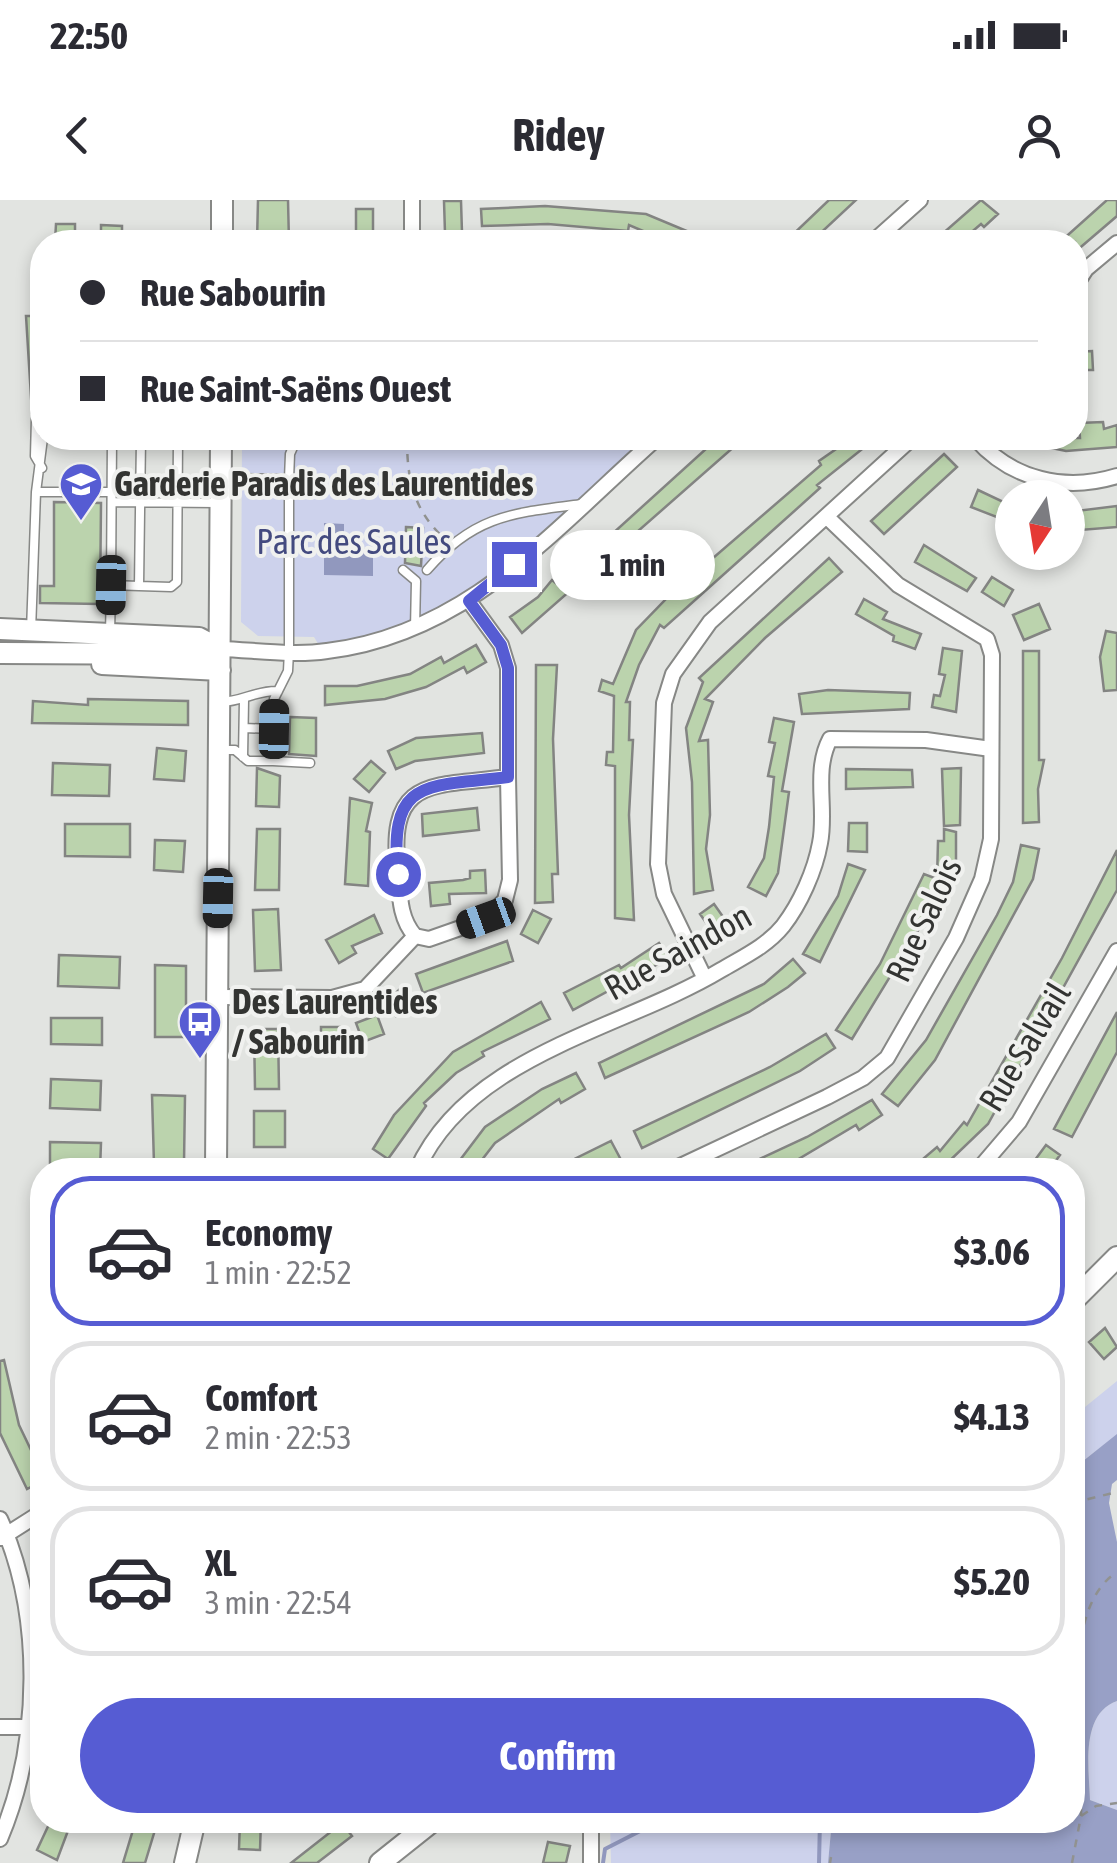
<!DOCTYPE html>
<meta charset="utf-8">
<style>
body{margin:0;font-family:"Asap Condensed",sans-serif;background:#f7f7f7;color:#2b2b33;height:100vh;display:flex;flex-direction:column;font-size:38px;white-space:nowrap}
*{box-sizing:border-box;margin:0}
p{font-size:32px;color:#7c7c81}
.icon{flex:none;width:55px;height:55px;fill:none;stroke:currentColor;stroke-width:2;stroke-linecap:round;stroke-linejoin:round}
.map{position:relative;flex:1;overflow:hidden}
.sheet{position:absolute;left:30px;top:958px;width:1055px;height:675px;display:flex;flex-direction:column;background:#fff;border-radius:40px;box-shadow:0 5px 15px #0003}
.sheet>*{flex:none}
.banner{position:absolute;left:30px;top:30px;width:1058px;height:220px;border-radius:40px;box-shadow:0 5px 15px #0003;display:grid;align-content:center;height:220px;padding:0 50px;background:#fff}
.needle{width:65px;rotate:192deg}
.controls{position:absolute;left:995px;top:280px;display:grid;gap:20px}
.controls a{display:grid;place-items:center;width:90px;height:90px;border-radius:50%;background:#fff;box-shadow:0 5px 15px #0003;font-size:50px}
.end{position:absolute;width:45px;height:45px;margin:-22px;border:12px solid #565cd3;background:#fff;box-shadow:0 0 0 5px #fff}
.from{border-radius:50%}
.bubble{position:absolute;height:70px;border-radius:35px;background:#fff;box-shadow:0 5px 15px #0003;font-size:32px;font-weight:700;line-height:70px;text-align:center}
.car{position:absolute;width:30px;height:60px;margin:-30px -15px;border-radius:12px;box-shadow:0 0 8px 2px #0007;background:linear-gradient(#222 24%,#8ab4d8 0 40%,#222 0 76%,#8ab4d8 0 86%,#222 0)}
.banner b{display:flex;align-items:center;gap:35px;height:95px;font-size:38px}
.banner b+b{border-top:2px solid #e1e1e2}
.banner i{width:25px;height:25px;background:#2b2b33}
ul{padding:18px 0 0;list-style:none}
li{display:flex;align-items:center;gap:30px;height:150px;margin:0 20px 15px;padding:0 30px;border:5px solid #e1e1e2;border-radius:40px}
li div{flex:1}
li b{display:block;font-size:38px}
li em{font-style:normal;font-weight:700}
li.on{border-color:#565cd3}
li>.icon{width:90px;height:90px;stroke-width:1.5}
.primary-button{display:flex;gap:20px;margin-top:auto;padding:20px 50px}
.primary-button a{flex:1;height:115px;border-radius:60px;background:#565cd3;color:#fff;font-size:40px;font-weight:700;line-height:115px;text-align:center}
.status{display:flex;justify-content:space-between;align-items:center;height:70px;padding:0 50px;background:#fff;direction:ltr}
.status svg{height:28px;fill:currentColor}
header{display:flex;justify-content:space-between;align-items:center;height:130px;padding:0 50px;background:#fff;font-size:45px;font-weight:700}
.map>svg:first-child{display:block}
</style>
<div class="status"><b>22:50</b><svg viewBox="0 0 49 12"><path d="M0 12V9h3v3zM5 12V6h3v6zM10 12V3h3v9zM15 12V0h3v12zM26 1h20v11H26zM47 4h2v5h-2z"/></svg></div>
<header><svg class="icon" aria-label="back" viewBox="0 0 24 24"><path d="M15 5l-7 7 7 7"/></svg>Ridey<svg class="icon" aria-label="person" viewBox="0 0 24 24"><circle cx="12" cy="8" r="4"/><path d="M4 21q1-7 8-7t8 7"/></svg></header>
<div class="map">
<svg width="1117" height="1663" viewBox="0 0 1117 1663">
<rect width="100%" height="100%" fill="#e2e4e1"/>
<path fill="#cdd2ec" d="M242 238H657L492 384 432 423 323 452 314 437 258 436 241 422Z
M1117 1181V1235L1072 1269V1194L1085 1207Z
M1117 1501V1610L1090 1600C1089 1569 1080 1514 1117 1501Z
M610 1620H832L828 1663H611Z"/>
<path fill="#98a0c6" d="M1117 1234V1280L1112 1284 1109 1303 1117 1342V1501C1080 1514 1089 1569 1090 1600L1117 1610V1663H828L832 1620H1072L1073 1269Z"/>
<path fill="#9198be" d="M324 323 344 324V348H373V376L324 375Z"/>
<g fill="none" stroke-linecap="round" stroke-linejoin="round">
<path stroke="#9198be" stroke-width="4" d="M603 1663 605 1649 648 1627 652 1620
M819 1663 820 1620"/>
</g>
<path fill="#bbd3ad" stroke="#838482" stroke-width="2.5" d="M258 0H288L289 42H257Z
M829 0H856L811 42H785Z
M981 0 998 14 984 27 981 24 960 42H933Z
M1107 0H1117V16L1075 52V42H1060Z
M444 1H461L462 32 445 33Z
M545 6 646 14 713 42H677L663 35 662 39 629 25 628 31 548 24 482 26 481 9Z
M356 9H373V35H356Z
M56 24H75V42H55Z
M101 25 122 26V42H101Z
M26 116H42V215L32 213Z
M1092 151 1093 170H1075V152Z
M1103 222 1104 229 1117 225V247L1066 251 1027 243V238H1080L1079 223Z
M718 238H744L522 433 510 417 538 397 552 380 557 384Z
M852 238H876L817 285 820 288 664 428 660 425 639 465 626 502H630L629 540H633L629 615 634 720 615 718V566L606 565 607 552H613L614 496 599 491 602 480 613 484 636 430 669 396 821 265 819 261Z
M944 254 957 267 884 334 871 321Z
M978 290 1012 306V323L971 307Z
M54 302 101 303 100 404 40 403V386H54Z
M1117 306V327L1068 331V317L1077 318 1076 311Z
M406 327 423 328 421 366 405 363Z
M924 345 976 378 967 391 915 362Z
M829 358 842 372 765 438 705 499 713 502 699 541 708 540 710 615 706 649 713 690 694 694 692 582 686 528 703 482 699 478Z
M992 377 1013 390 1004 406 982 392Z
M864 399 887 412 883 419 921 434 915 449 893 441 894 436 856 414Z
M1039 404 1050 429 1024 440 1013 415Z
M1106 431 1117 433V490L1104 491 1100 457Z
M476 445 486 462 467 473 464 467 426 487 385 499 325 505V486H357L410 474 441 457 444 463Z
M943 448 962 451 956 512 932 507 934 495 940 496 945 475 939 474Z
M1023 451H1039V560H1044L1038 589 1039 622 1023 623Z
M536 465H557L553 539 558 674H552L553 702 535 703Z
M828 490 910 493 909 509 802 514 799 494Z
M88 499 188 501V525L32 523 33 501 88 505Z
M290 517 316 518V556L289 554Z
M774 518 794 522 782 591 789 592 778 673 766 696 748 687 764 658 769 627 774 577 768 576 775 543 769 542Z
M482 533 484 553 415 561 396 569 388 551 416 538Z
M157 548 186 551 184 581 154 579Z
M371 561 385 573 369 592 354 579Z
M53 563 110 565 109 596 52 595Z
M257 568 280 576 279 607 256 606Z
M961 568 960 625 944 626 942 569Z
M846 569 912 570 913 587 846 589Z
M350 598 372 603 366 631 370 632 368 686 345 684Z
M477 608 479 630 423 636 422 614Z
M849 623H867V652L848 651Z
M65 624H130V657L65 656Z
M257 629H280L279 690H255Z
M944 629 956 632V668H947L933 706 852 839 836 830 880 764 924 674 937 679 938 641H944Z
M155 640 185 641 183 672 154 670Z
M1021 645 1039 649 1033 679 935 860 898 906 882 894 926 840 997 715 1013 682Z
M1117 650V690L988 924 940 970H910L937 947 940 951 964 922 967 925 1062 758Z
M848 664 865 670 820 762 803 754 838 696Z
M485 670 486 693 449 694 450 704 431 706 429 683 463 680 470 678V671Z
M714 704 733 731 719 741 700 714Z
M278 709 281 770 255 771 253 710Z
M533 710 551 719 538 743 521 734Z
M374 715 382 733 352 746 356 753 339 763 326 740Z
M507 741 513 761 423 793 416 774Z
M659 743 669 758 573 810 564 793 619 765 621 768Z
M59 755 120 757 119 788 58 786Z
M793 759 805 773 788 787 749 812 605 878 599 863 764 784Z
M155 765 186 766V837H155Z
M402 787 416 801 396 816 384 804Z
M541 802 550 819 482 852 484 856 456 873 424 903 426 906 388 959 373 949 394 915 453 852Z
M1117 812V852L1072 937 1054 929Z
M377 815 384 834 363 842 356 823Z
M51 818H102V845L51 844Z
M321 827H340L341 849H321Z
M254 829H278L279 889H255Z
M826 834 835 848 800 871 642 948 634 931 770 867Z
M576 873 585 889 561 903 559 899 495 943 474 970 460 960 485 927 542 889Z
M51 879 101 881 100 910 50 908Z
M152 895 185 896 184 963 154 964Z
M872 900 882 915 859 930 856 925 780 970H736L807 937Z
M254 911H285V947H254Z
M611 941 620 958 597 970H552Z
M50 942 101 943 100 970H50Z
M1046 945 1060 955 1049 970H1040L1032 964Z
M1105 1128 1117 1147 1104 1159 1089 1142Z
M4 1160 19 1225 42 1273V1281L27 1289 0 1233V1161Z
M51 1620H72L57 1660 37 1650Z
M136 1620H158L145 1663H123Z
M240 1620H261L260 1650 239 1649Z
M342 1623 352 1636 317 1663H291Z
M548 1642 570 1646 566 1663H543Z"/>
<g fill="none" stroke-linecap="round" stroke-linejoin="round">
<g stroke="#878886" stroke-width="11">
<path id="lane" d="M40 102H42
M36 219 35 256 42 268
M289 279 290 254 297 238
M36 292 43 238
M112 302 217 303
M403 370 416 381 415 429
M427 370C474 315 513 313 582 304
M111 385 112 238
M139 386 171 387 177 382 178 238
M31 431 36 292H112
M110 434 111 385 139 386 141 238
M220 502C242 502 256 490 278 491
M244 528 274 529
M220 550H235L248 561H273L274 499 288 471 289 451V279L221 278
M243 557 244 500
M273 561 310 563"/>
</g>
<g stroke="#878886" stroke-width="18">
<path id="street" d="M412 0V42
M873 42 920 0
M1075 86 1086 69 1117 43
M975 238C1012 280 1065 292 1117 276
M220 449C254 450 293 456 327 451 469 434 555 328 657 238
M415 736 429 739 486 719 505 700 510 680 508 577
M705 779 664 694 658 664 664 503 673 474 710 422 912 238
M217 797 332 798 365 789 415 736C399 718 400 695 398 671 387 575 434 587 508 577V468L501 445 469 401
M417 970C468 855 623 829 721 770 743 757 767 746 783 726 800 704 815 671 820 643 827 609 813 571 830 539L926 540 991 549
M672 970 827 897 863 878 887 858 956 738 982 679 991 639 992 455 987 439 898 385 828 318
M978 970 1019 922 1117 751
M0 1319C43 1415 41 1542 0 1639
M1 1338 42 1312
M0 1527H28
M591 1663V1620"/>
</g>
<g stroke="#878886" stroke-width="24">
<path id="secondary" d="M222 42V0
M0 429 199 438 220 449
M0 453 200 454 220 449
M102 464 220 470
M216 970 221 238
M1072 1102 1117 1057
M185 1663 195 1620
M380 1663 434 1620"/>
</g>
<path stroke="#919290" stroke-width="2.5" stroke-dasharray="8 8" stroke-linecap="butt" d="M407 238C407 279 413 310 445 339
M1072 1303 1117 1292
M1081 1616C1083 1553 1056 1411 1117 1372
M830 1663 831 1657
M1072 1663 1081 1616 1096 1606 1117 1603"/>
<use href="#lane" stroke="#fff" stroke-width="8"/>
<use href="#street" stroke="#fff" stroke-width="14"/>
<use href="#secondary" stroke="#fff" stroke-width="20"/>
</g>
<g fill="none" stroke-linecap="round" stroke-linejoin="round">
<path stroke="#565cd3" stroke-width="12" d="M398 674C388 576 429 587 508 577V468L501 445 469 401 514 364"/>
</g>
<defs>
<g id="school-pin" transform="scale(2.25)"><path d="M0 17L-7.5 6A9.5 9.5 0 1 1 7.5 6Z" fill="#565cd3" stroke="#f0f1ef"/><path d="M0-5L7-2L0 1L-7-2ZM-4 1L0 2.5L4 1V4Q0 6-4 4Z" fill="#fff"/></g>
<g id="bus-pin" transform="scale(2.25)"><path d="M0 17L-7.5 6A9.5 9.5 0 1 1 7.5 6Z" fill="#565cd3" stroke="#f0f1ef"/><path d="M-5-6H5V4H4V6H2V4H-2V6H-4V4H-5ZM-3.5-4V0h7V-4ZM-3.5 1.2v1.5H-2V1.2ZM2 1.2v1.5H3.5V1.2Z" fill="#fff"/></g>
</defs>
<g fill-rule="evenodd">
<use href="#school-pin" x="81" y="284"/>
<use href="#bus-pin" x="200" y="822"/>
</g>
<g text-anchor="middle" stroke-width="8" stroke-linejoin="round" paint-order="stroke">
<g font-size="35" font-weight="bold" fill="#333432" stroke="#f0f1ef" text-anchor="start">
<text x="114" y="296">Garderie Paradis des Laurentides</text>
<text x="232" y="814">Des Laurentides<tspan x="232" dy="40">/ Sabourin</tspan></text>
</g>
<g font-size="35" fill="#434a7f" stroke="#f0f1ef">
<text x="354" y="354">Parc des Saules</text>
</g>
<g font-size="35" fill="#333432" stroke="#f0f1ef">
<text transform="translate(924 720) rotate(-65)" y="12">Rue Salois</text>
<text transform="translate(678 752) rotate(-29)" y="12">Rue Saindon</text>
<text transform="translate(1025 847) rotate(-59)" y="12">Rue Salvail</text>
</g>
</g>
</svg>
<div class="controls">
<a><svg class="needle" viewBox="-14 -14 28 28"><path d="M0-13l5 13h-10z" fill="#e53935"/><path d="M0 13l5-13h-10z" fill="#7c7c81"/></svg></a>
</div>
<i class="end from" style="left:398px;top:674px"></i>
<i class="end" style="left:514px;top:364px"></i>
<div class="bubble" style="left:550px;top:330px;width:165px">1 min</div>
<i class="car" style="left:111px;top:385px;rotate:181deg"></i>
<i class="car" style="left:274px;top:529px;rotate:1deg"></i>
<i class="car" style="left:218px;top:698px;rotate:181deg"></i>
<i class="car" style="left:486px;top:718px;rotate:250deg"></i>
<div class="banner">
<b><i class="from"></i>Rue Sabourin</b>
<b><i></i>Rue Saint-Saëns Ouest</b>
</div>
<section class="sheet">
<ul>
<li class="on"><svg class="icon" aria-label="car" viewBox="0 0 24 24"><path d="M5 17H2v-5l4-1 3-4h7l3 4 3 1v5h-3M9 17h6M6 11h13"/><circle cx="7" cy="17" r="2"/><circle cx="17" cy="17" r="2"/></svg><div><b>Economy</b><p>1 min · 22:52</p></div><em>$3.06</em></li>
<li><svg class="icon" aria-label="car" viewBox="0 0 24 24"><path d="M5 17H2v-5l4-1 3-4h7l3 4 3 1v5h-3M9 17h6M6 11h13"/><circle cx="7" cy="17" r="2"/><circle cx="17" cy="17" r="2"/></svg><div><b>Comfort</b><p>2 min · 22:53</p></div><em>$4.13</em></li>
<li><svg class="icon" aria-label="car" viewBox="0 0 24 24"><path d="M5 17H2v-5l4-1 3-4h7l3 4 3 1v5h-3M9 17h6M6 11h13"/><circle cx="7" cy="17" r="2"/><circle cx="17" cy="17" r="2"/></svg><div><b>XL</b><p>3 min · 22:54</p></div><em>$5.20</em></li>
</ul>
<div class="primary-button"><a>Confirm</a></div>
</section>
</div>
